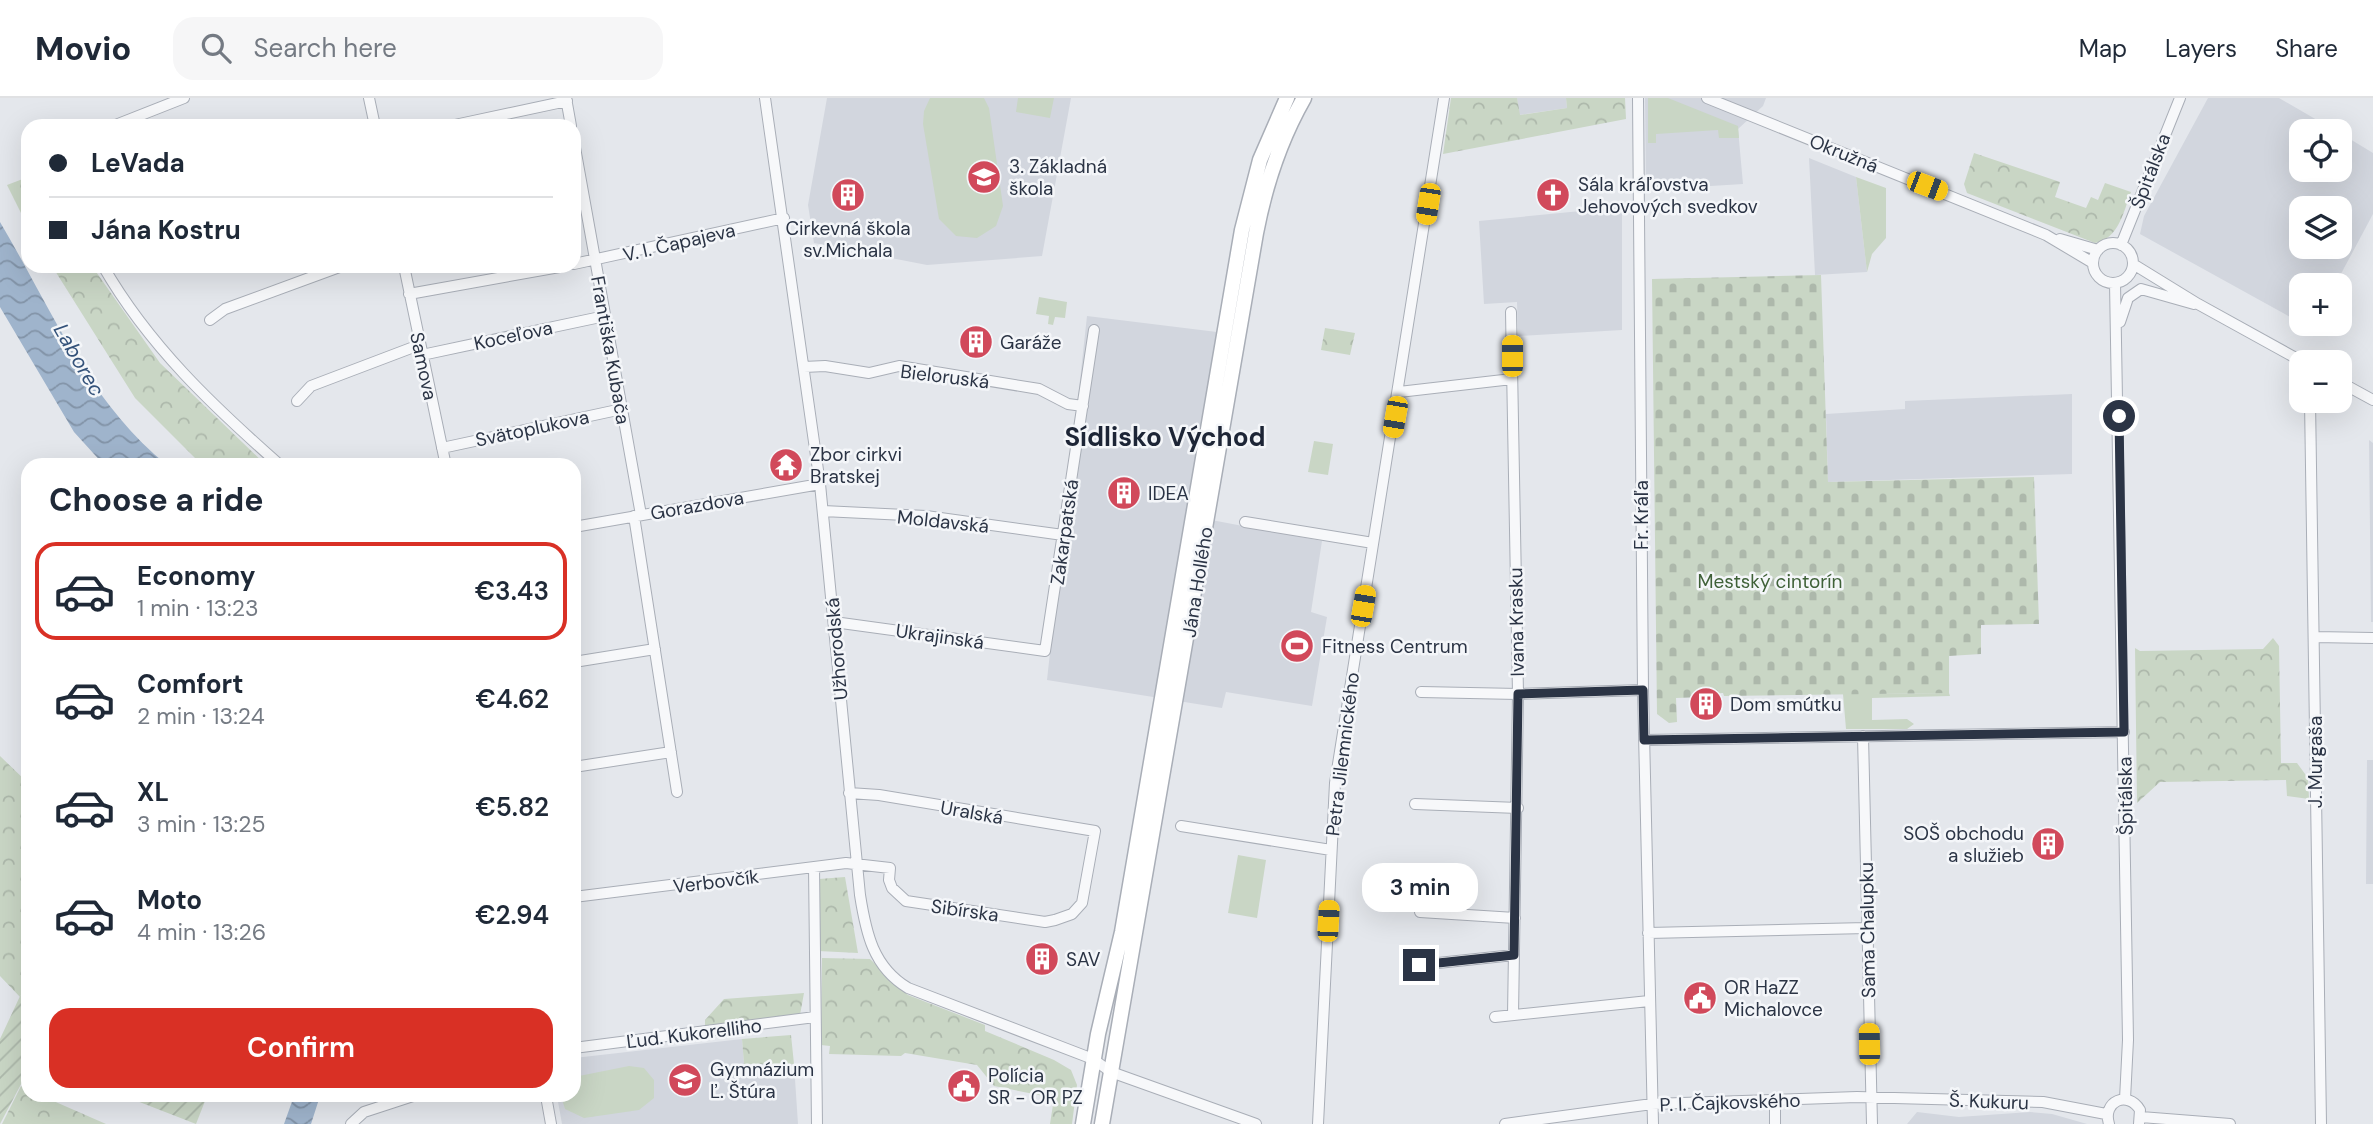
<!DOCTYPE html>
<meta charset="utf-8">
<style>
body{margin:0;font-family:"DM Sans",sans-serif;background:#f6f6f7;color:#1f2937;height:100vh;display:flex;flex-direction:column;font-size:26px;white-space:nowrap}
*{box-sizing:border-box;margin:0}
p{font-size:23px;color:#747a83}
.icon{flex:none;width:38px;height:38px;fill:none;stroke:currentColor;stroke-width:2;stroke-linecap:round;stroke-linejoin:round}
.map{position:relative;flex:1;overflow:hidden}
.sheet{position:absolute;left:21px;top:360px;width:560px;height:644px;display:flex;flex-direction:column;background:#fff;border-radius:21px;box-shadow:0 7px 28px #0002}
.sheet>*{flex:none}
.banner{position:absolute;left:21px;top:21px;width:560px;height:154px;border-radius:21px;box-shadow:0 7px 28px #0002;display:grid;align-content:center;height:154px;padding:0 28px;background:#fff}
.fabs{position:absolute;left:2289px;top:21px;display:grid;gap:14px}
.fabs a{display:grid;place-items:center;width:63px;height:63px;border-radius:14px;background:#fff;box-shadow:0 7px 28px #0002;font-size:35px}
.end{position:absolute;width:32px;height:32px;margin:-16px;border:9px solid #2b3445;background:#fff;box-shadow:0 0 0 4px #fff}
.from{border-radius:50%}
.bubble{position:absolute;height:49px;border-radius:21px;background:#fff;box-shadow:0 7px 28px #0002;font-size:23px;font-weight:600;line-height:49px;text-align:center}
.car{position:absolute;width:21px;height:42px;margin:-21px -10px;border-radius:9px;box-shadow:0 0 5px 2px #0007;background:linear-gradient(#f5c518 24%,#345 0 40%,#f5c518 0 76%,#345 0 86%,#f5c518 0)}
.banner b{display:flex;align-items:center;gap:24px;height:66px;font-size:26px}
.banner b+b{border-top:2px solid #e0e1e3}
.banner i{width:18px;height:18px;background:#1f2937}
ul{padding:0;list-style:none}
li{display:flex;align-items:center;gap:21px;height:98px;margin:0 14px 10px;padding:0 14px;border:4px solid transparent;border-radius:21px}
li div{flex:1}
li b{display:block;font-size:26px}
li em{font-style:normal;font-weight:600}
li.selected{border-color:#d93025}
li>.icon{width:63px;height:63px;stroke-width:1.5}
h2{padding:0 28px;font-size:32px;line-height:84px}
.primary-button{display:flex;gap:14px;margin-top:auto;padding:14px 28px}
.primary-button a{flex:1;height:80px;border-radius:21px;background:#d93025;color:#fff;font-size:28px;font-weight:600;line-height:80px;text-align:center}
header{display:flex;align-items:center;gap:42px;box-sizing:border-box;height:98px;padding:0 35px;background:#fff;border-bottom:2px solid #e0e1e3}
header strong{font-size:33px}
nav{display:flex;gap:38px;margin-inline-start:auto;font-size:24px}
.search{width:490px;height:63px;background:#f6f6f7;display:flex;align-items:center;gap:18px;box-sizing:border-box;padding:0 24px;border-radius:21px;color:#747a83;font-size:26px}
.map>svg:first-child{display:block}
</style>
<header>
<strong>Movio</strong>
<div class="search"><svg class="icon" aria-label="search" viewBox="0 0 24 24"><circle cx="10" cy="10" r="6"/><path d="M15 15l6 6"/></svg>Search here</div>
<nav><a>Map</a><a>Layers</a><a>Share</a></nav>
</header>
<div class="map">
<svg width="2373" height="1026" viewBox="0 0 2373 1026">
<defs>
<pattern id="forest-crowns" width="20" height="18" patternUnits="userSpaceOnUse" patternTransform="scale(1.75)"><rect width="20" height="18" fill="#c9d6c5"/><path d="M2 6a3 3 0 1 1 6 0M12 15a3 3 0 1 1 6 0" fill="none" stroke="#adb8ab"/></pattern>
<pattern id="cemetery-stones" width="16" height="16" patternUnits="userSpaceOnUse" patternTransform="scale(1.75)"><rect width="16" height="16" fill="#c9d6c5"/><path d="M2 7V4a2 2 0 0 1 4 0v3zM10 15v-3a2 2 0 0 1 4 0v3z" fill="#adb8ab"/></pattern>
<pattern id="garden-furrows" width="10" height="10" patternUnits="userSpaceOnUse" patternTransform="scale(1.75)"><rect width="10" height="10" fill="#c9d6c5"/><path d="M-1 1l2-2M0 10L10 0M9 11l2-2" fill="none" stroke="#adb8ab"/></pattern>
<pattern id="water-waves" width="16" height="10" patternUnits="userSpaceOnUse" patternTransform="scale(1.75)"><rect width="16" height="10" fill="#9fb4cc"/><path d="M0 5q4-4 8 0t8 0" fill="none" stroke="#8293a7"/></pattern>
</defs>
<rect width="100%" height="100%" fill="#e4e7ec"/>
<path fill="#d2d6de" fill-rule="evenodd" d="M827 0H1071L1042 158 927 167 814 145 808 107Z
M1517 0H1566L1567 10 1519 17Z
M1645 0H1766L1763 8 1738 31 1743 86 1646 92Z
M2208 0H2279L2336 33H2301V72H2340V35L2373 55V116L2335 187H2301V225L2140 136 2144 118ZM2340 110V149H2301V110Z
M1809 60 1856 79 1867 174 1815 177Z
M1622 109V232L1518 238 1517 204 1484 206 1479 123Z
M1087 218 1217 234 1185 417 1322 443 1311 514 1327 519 1312 608 1226 594 1222 610 1047 582Z
M2072 296V376L1828 384 1826 316 1905 311V303Z
M2369 342 2373 345V524H2371Z
M2367 662H2373V786H2366Z
M742 941 744 966H794L798 1026H562L557 998H574V960Z
M1917 1014 1959 1019 2030 1014 2052 1016 2087 1026H1907Z"/>
<path fill="#c9d6c5" d="M930 0H984L989 10 1003 108 996 128 977 140 956 138 939 121 923 26 924 13Z
M1018 0H1054L1050 20 1016 14Z
M1648 0H1668L1738 28 1739 40H1719L1718 32 1656 36V45H1648Z
M1856 79 1886 90V140L1872 156 1867 174Z
M1039 199 1067 204 1065 220 1055 219 1053 227 1048 226 1049 218 1036 216Z
M1314 343 1333 346 1328 377 1308 374Z
M1949 595 1950 598 1872 600V622L1907 621 1914 626 1907 631H1846L1843 596Z
M1238 757 1266 762 1257 820 1228 815Z
M629 968 644 970 654 982V1000L639 1012 584 1020 565 1011 561 998H574V979Z"/>
<path fill="url(#forest-crowns)" d="M1451 0H1517L1520 17 1567 10 1566 0H1625L1626 21 1443 56Z
M1974 55 2060 84 2055 99 2086 110 2091 99 2098 102 2105 85 2131 94C2123 115 2119 140 2095 145L1967 95 1964 86Z
M28 79V129L7 87Z
M52 168H92L160 265 266 367H205L196 361 135 300Z
M1325 230 1355 235 1350 257 1321 252Z
M2273 540 2279 548 2281 665H2297L2308 680 2309 701 2287 698 2286 682 2160 684 2137 705 2135 550 2140 553 2263 551Z
M0 658 28 685V881L20 899 0 878Z
M845 779 858 855 818 853 819 781Z
M822 860 870 861 908 897 985 927V933L1054 962 1071 972 1077 987 1072 1026H1050L1054 1000 994 988 977 967 905 955 901 958 829 956 830 948 821 947Z
M804 895 800 917 705 928V922L724 901Z
M791 937 794 966H744L742 941Z
M21 988 28 992V998H42L106 1026H2Z"/>
<path fill="url(#cemetery-stones)" d="M1821 177 1828 384 2034 379 2039 526 1981 527V556L1949 558V595L1724 598 1723 595 1704 596 1703 599 1676 600 1677 624 1669 625 1657 616 1652 181Z"/>
<path fill="url(#garden-furrows)" d="M28 881V973L0 1026V941Z
M124 998H207L196 1026Z"/>
<path fill="url(#water-waves)" d="M0 124C51 210 88 303 167 367H104L74 334 0 209Z
M294 998H320L311 1026H284Z"/>
<g fill="none" stroke-linecap="round" stroke-linejoin="round">
<g stroke="#a9aeb7" stroke-width="12">
<path id="street" d="M369 0 375 28
M566 0 571 28
M765 0 820 386 860 797C866 835 873 869 908 890L1093 961 1111 974 1256 1026
M1638 0 1643 592 1653 1026
M1707 0 2046 137 2093 165
M113 28 184 0
M450 28 567 3
M574 44 641 417
M2060 141 2098 152
M2093 165a20 20 0 1 1 40 0a20 20 0 1 1-40 0Z
M2121 147 2180 0
M574 166 784 120
M2133 166 2198 206 2303 264
M103 168C149 248 213 308 281 368
M404 168 446 368
M2115 185 2128 942 2125 1001
M409 196 565 168
M1511 214 1518 596 1513 917
M210 222 225 211 342 168
M2120 224 2128 200 2141 191 2194 206
M422 257 605 218
M804 269 825 268 869 275 899 268 1039 291 1068 306 1083 308
M2340 284 2373 302
M1399 294 1512 281
M297 303 311 288 419 247
M2310 303 2321 1026
M442 350 622 311
M823 413 926 418 1063 437
M634 418 677 694
M1245 424 1373 445
M574 429 820 386
M834 524 1045 553 1094 232
M2314 539 2373 540
M574 564 655 551
M1421 594 1518 596 1643 592
M1863 638 1872 1026
M1644 642 2124 634
M574 669 671 654
M1415 706 1518 710
M1181 728 1331 752
M814 769 817 1026
M574 799 846 765 890 770 889 782 892 790 906 803 1045 824 1055 822 1072 816 1082 805 1095 733 879 697 849 695
M1420 814 1515 820
M1648 835 1867 830
M1419 867 1514 857
M1495 919 1649 903
M574 950 815 919
M546 998 551 1026
M1775 1002V1026
M2141 1019 2230 1026
M351 1026 364 1014 413 998
M1318 1026 1335 685 1444 0
M1505 1026 1652 1006 1857 999 2043 1004 2106 1016
M2109 1026C2102 1003 2128 992 2140 1012L2139 1026"/>
</g>
<g stroke="#a9aeb7" stroke-width="17">
<path id="secondary" d="M1083 1026 1098 936 1122 834 1242 132 1260 62 1287 0
M1102 1026 1256 135C1265 88 1280 42 1304 0"/>
</g>
<use href="#street" stroke="#f7f8fa" stroke-width="10"/>
<use href="#secondary" stroke="#fff" stroke-width="14"/>
</g>
<g fill="none" stroke-linecap="round" stroke-linejoin="round">
<path stroke="#2b3445" stroke-width="9" d="M1419 867 1514 857 1518 596 1643 592 1644 642 2124 634 2119 318"/>
</g>
<defs>
<g id="school-disc" transform="scale(1.75)"><circle r="9.5" fill="#d1495b" stroke="#f4f6f9"/><path d="M0-5L7-2L0 1L-7-2ZM-4 1L0 2.5L4 1V4Q0 6-4 4Z" fill="#fff"/></g>
<g id="building-disc" transform="scale(1.75)"><circle r="9.5" fill="#d1495b" stroke="#f4f6f9"/><path d="M-4-6H4V6H1V3H-1V6H-4ZM-2.5-4.3h1.7v1.8h-1.7ZM.8-4.3h1.7v1.8H.8ZM-2.5-1h1.7V.8h-1.7ZM.8-1h1.7V.8H.8Z" fill="#fff"/></g>
<g id="church-disc" transform="scale(1.75)"><circle r="9.5" fill="#d1495b" stroke="#f4f6f9"/><path d="M-1.2-6h2.4v3.5h3.3v2.4h-3.3V6h-2.4V-.1h-3.3v-2.4h3.3Z" fill="#fff"/></g>
<g id="temple-disc" transform="scale(1.75)"><circle r="9.5" fill="#d1495b" stroke="#f4f6f9"/><path d="M0-6L5-2H3V0L6.5 2.5H4V6H1.5V3h-3V6H-4V2.5H-6.5L-3 0V-2H-5Z" fill="#fff"/></g>
<g id="stadium-disc" transform="scale(1.75)"><circle r="9.5" fill="#d1495b" stroke="#f4f6f9"/><path d="M0-5a6.5 5 0 1 0 0 10a6.5 5 0 1 0 0-10ZM-3.5-1.8h7v3.6h-7Z" fill="#fff"/></g>
<g id="civic-disc" transform="scale(1.75)"><circle r="9.5" fill="#d1495b" stroke="#f4f6f9"/><path d="M-.6-6.5H3V-4.5H.6V-3L4-1V1h2V6H-6V1h2V-1L-.6-3ZM-1.2 2.5V6h2.4V2.5Z" fill="#fff"/></g>
</defs>
<g fill-rule="evenodd">
<use href="#school-disc" x="984" y="79"/>
<use href="#building-disc" x="848" y="97"/>
<use href="#church-disc" x="1553" y="97"/>
<use href="#building-disc" x="976" y="244"/>
<use href="#temple-disc" x="786" y="367"/>
<use href="#building-disc" x="1124" y="395"/>
<use href="#stadium-disc" x="1297" y="548"/>
<use href="#building-disc" x="1706" y="606"/>
<use href="#building-disc" x="2048" y="746"/>
<use href="#building-disc" x="1042" y="861"/>
<use href="#civic-disc" x="1700" y="900"/>
<use href="#school-disc" x="685" y="982"/>
<use href="#civic-disc" x="964" y="988"/>
</g>
<g text-anchor="middle" stroke-width="5" stroke-linejoin="round" paint-order="stroke">
<g font-size="19" fill="#2b3445" stroke="#f4f6f9">
<text transform="translate(1844 55) rotate(22)" y="7">Okružná</text>
<text transform="translate(2150 73) rotate(-69)" y="7">Špitálska</text>
<text transform="translate(679 144) rotate(-13)" y="7">V. I. Čapajeva</text>
<text transform="translate(513 237) rotate(-12)" y="7">Koceľova</text>
<text transform="translate(611 252) rotate(80)" y="7">Františka Kubača</text>
<text transform="translate(424 268) rotate(78)" y="7">Samova</text>
<text transform="translate(945 278) rotate(7)" y="7">Bieloruská</text>
<text transform="translate(532 330) rotate(-12)" y="7">Svätoplukova</text>
<text transform="translate(697 407) rotate(-10)" y="7">Gorazdova</text>
<text transform="translate(1641 417) rotate(-90)" y="7">Fr. Kráľa</text>
<text transform="translate(943 423) rotate(6)" y="7">Moldavská</text>
<text transform="translate(1064 434) rotate(-82)" y="7">Zakarpatská</text>
<text transform="translate(1197 484) rotate(-81)" y="7">Jána Hollého</text>
<text transform="translate(1516 524) rotate(-91)" y="7">Ivana Krasku</text>
<text transform="translate(940 538) rotate(8)" y="7">Ukrajinská</text>
<text transform="translate(836 551) rotate(-95)" y="7">Užhorodská</text>
<text transform="translate(1342 656) rotate(-83)" y="7">Petra Jilemnického</text>
<text transform="translate(2315 664) rotate(-90)" y="7">J. Murgaša</text>
<text transform="translate(2125 698) rotate(-91)" y="7">Špitálska</text>
<text transform="translate(972 714) rotate(10)" y="7">Uralská</text>
<text transform="translate(716 783) rotate(-7)" y="7">Verbovčík</text>
<text transform="translate(965 812) rotate(8)" y="7">Sibírska</text>
<text transform="translate(1867 832) rotate(-91)" y="7">Sama Chalupku</text>
<text transform="translate(694 935) rotate(-7)" y="7">Ľud. Kukorelliho</text>
<text transform="translate(1989 1003) rotate(2)" y="7">Š. Kukuru</text>
<text transform="translate(1730 1004) rotate(-2)" y="7">P. I. Čajkovského</text>
</g>
<g font-size="19" fill="#2b3445" stroke="#f4f6f9" text-anchor="start">
<text x="1009" y="75">3. Základná<tspan x="1009" dy="22">škola</tspan></text>
<text x="1578" y="93">Sála kráľovstva<tspan x="1578" dy="22">Jehovových svedkov</tspan></text>
<text x="848" y="137" text-anchor="middle">Cirkevná škola<tspan x="848" dy="22">sv.Michala</tspan></text>
<text x="1000" y="251">Garáže</text>
<text x="810" y="363">Zbor cirkvi<tspan x="810" dy="22">Bratskej</tspan></text>
<text x="1148" y="402">IDEA</text>
<text x="1322" y="555">Fitness Centrum</text>
<text x="1730" y="613">Dom smútku</text>
<text x="2024" y="742" text-anchor="end">SOŠ obchodu<tspan x="2024" dy="22">a služieb</tspan></text>
<text x="1066" y="868">SAV</text>
<text x="1724" y="896">OR HaZZ<tspan x="1724" dy="22">Michalovce</tspan></text>
<text x="710" y="978">Gymnázium<tspan x="710" dy="22">Ľ. Štúra</tspan></text>
<text x="988" y="984">Polícia<tspan x="988" dy="22">SR - OR PZ</tspan></text>
</g>
<g font-size="19" fill="#3f6138" stroke="#f4f6f9">
<text x="1770" y="490">Mestský cintorín</text>
</g>
<g font-size="21" font-style="italic" fill="#34527a" stroke="#f4f6f9">
<text transform="translate(79 262) rotate(60)" y="7">Laborec</text>
</g>
<g font-size="26" font-weight="bold" fill="#1d2536" stroke="#f4f6f9">
<text x="1165" y="348">Sídlisko Východ</text>
</g>
</g>
</svg>
<div class="fabs">
<a><svg class="icon" aria-label="locate" viewBox="0 0 24 24"><circle cx="12" cy="12" r="6"/><path d="M12 2v4M12 18v4M2 12h4M18 12h4"/></svg></a>
<a><svg class="icon" aria-label="layers" viewBox="0 0 24 24"><path d="M12 4l9 5-9 5-9-5zM3 14l9 5 9-5"/></svg></a>
<a>+</a>
<a>−</a>
</div>
<i class="end from" style="left:2119px;top:318px"></i>
<i class="end" style="left:1419px;top:867px"></i>
<div class="bubble" style="left:1362px;top:765px;width:116px">3 min</div>
<i class="car" style="left:1927px;top:88px;rotate:111deg"></i>
<i class="car" style="left:1428px;top:106px;rotate:189deg"></i>
<i class="car" style="left:1512px;top:258px;rotate:0deg"></i>
<i class="car" style="left:1395px;top:319px;rotate:190deg"></i>
<i class="car" style="left:1363px;top:508px;rotate:10deg"></i>
<i class="car" style="left:1328px;top:823px;rotate:3deg"></i>
<i class="car" style="left:1869px;top:946px;rotate:359deg"></i>
<div class="banner">
<b><i class="from"></i>LeVada</b>
<b><i></i>Jána Kostru</b>
</div>
<section class="sheet">
<h2>Choose a ride</h2>
<ul>
<li class="selected"><svg class="icon" aria-label="car" viewBox="0 0 24 24"><path d="M5 17H2v-5l4-1 3-4h7l3 4 3 1v5h-3M9 17h6M6 11h13"/><circle cx="7" cy="17" r="2"/><circle cx="17" cy="17" r="2"/></svg><div><b>Economy</b><p>1 min · 13:23</p></div><em>€3.43</em></li>
<li><svg class="icon" aria-label="car" viewBox="0 0 24 24"><path d="M5 17H2v-5l4-1 3-4h7l3 4 3 1v5h-3M9 17h6M6 11h13"/><circle cx="7" cy="17" r="2"/><circle cx="17" cy="17" r="2"/></svg><div><b>Comfort</b><p>2 min · 13:24</p></div><em>€4.62</em></li>
<li><svg class="icon" aria-label="car" viewBox="0 0 24 24"><path d="M5 17H2v-5l4-1 3-4h7l3 4 3 1v5h-3M9 17h6M6 11h13"/><circle cx="7" cy="17" r="2"/><circle cx="17" cy="17" r="2"/></svg><div><b>XL</b><p>3 min · 13:25</p></div><em>€5.82</em></li>
<li><svg class="icon" aria-label="car" viewBox="0 0 24 24"><path d="M5 17H2v-5l4-1 3-4h7l3 4 3 1v5h-3M9 17h6M6 11h13"/><circle cx="7" cy="17" r="2"/><circle cx="17" cy="17" r="2"/></svg><div><b>Moto</b><p>4 min · 13:26</p></div><em>€2.94</em></li>
</ul>
<div class="primary-button"><a>Confirm</a></div>
</section>
</div>
